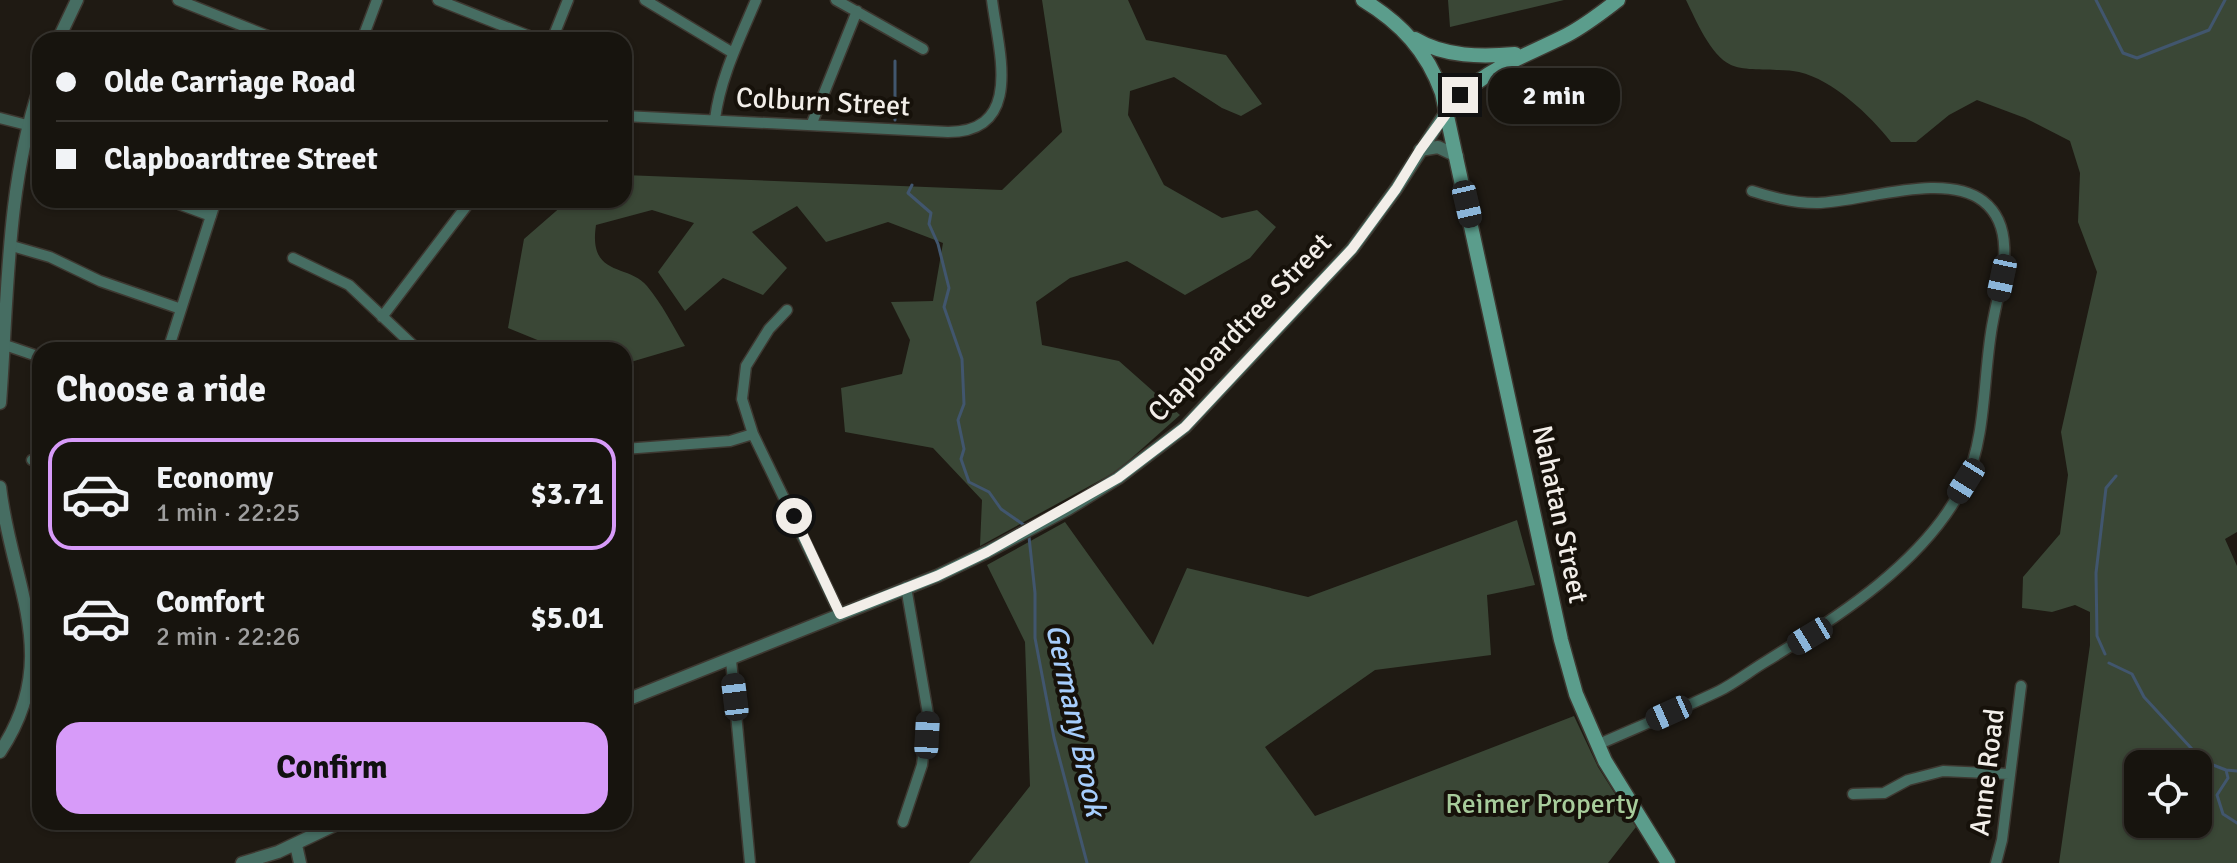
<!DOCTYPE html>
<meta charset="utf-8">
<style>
body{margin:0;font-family:Signika,sans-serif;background:#24211c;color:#f1f3f6;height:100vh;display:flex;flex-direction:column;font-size:30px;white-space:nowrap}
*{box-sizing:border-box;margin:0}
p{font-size:26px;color:#9e9e9e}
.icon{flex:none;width:44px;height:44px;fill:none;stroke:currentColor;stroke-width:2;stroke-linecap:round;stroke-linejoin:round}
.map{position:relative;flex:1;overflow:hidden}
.drawer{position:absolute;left:32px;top:342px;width:600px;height:488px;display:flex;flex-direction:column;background:#17140e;border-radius:24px;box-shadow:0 2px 6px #0004,0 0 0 2px #36332e}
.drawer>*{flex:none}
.top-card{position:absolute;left:32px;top:32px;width:600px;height:176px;border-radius:24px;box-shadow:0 2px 6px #0004,0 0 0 2px #36332e;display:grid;align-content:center;height:176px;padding:0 24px;background:#17140e}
.tools{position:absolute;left:2124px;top:750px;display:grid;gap:16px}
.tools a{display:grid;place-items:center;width:88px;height:88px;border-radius:16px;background:#17140e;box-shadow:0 2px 6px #0004,0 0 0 2px #36332e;font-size:40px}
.end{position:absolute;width:36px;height:36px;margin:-18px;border:10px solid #f2eee9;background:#111;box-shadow:0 0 0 4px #111}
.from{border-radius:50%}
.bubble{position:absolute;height:56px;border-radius:24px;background:#17140e;box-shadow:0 2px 6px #0004,0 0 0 2px #36332e;font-size:26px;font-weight:700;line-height:56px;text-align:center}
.car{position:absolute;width:24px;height:48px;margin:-24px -12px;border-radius:10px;box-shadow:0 0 6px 2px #0007;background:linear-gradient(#222 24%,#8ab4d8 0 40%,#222 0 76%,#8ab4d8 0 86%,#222 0)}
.top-card b{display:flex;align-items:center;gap:28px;height:76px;font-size:30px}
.top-card b+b{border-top:2px solid #36332e}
.top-card i{width:20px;height:20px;background:#f1f3f6}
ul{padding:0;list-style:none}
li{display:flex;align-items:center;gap:24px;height:112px;margin:0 16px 12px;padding:0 8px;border:4px solid transparent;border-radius:24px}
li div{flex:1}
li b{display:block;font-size:30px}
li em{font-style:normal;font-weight:700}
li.current{border-color:#d79bf9}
li>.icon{width:72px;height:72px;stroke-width:1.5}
h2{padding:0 24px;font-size:36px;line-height:96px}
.primary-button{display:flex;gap:16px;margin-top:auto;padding:16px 24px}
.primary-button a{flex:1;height:92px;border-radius:24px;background:#d79bf9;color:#111;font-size:32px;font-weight:700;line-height:92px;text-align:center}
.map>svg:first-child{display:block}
</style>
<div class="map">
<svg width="2237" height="863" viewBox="0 0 2237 863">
<rect width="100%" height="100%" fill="#1f1a13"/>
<path fill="#3a4736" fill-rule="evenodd" d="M1042 0H1128L1146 40 1226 55 1262 104 1241 116 1222 108 1174 77 1130 91 1128 115 1164 185 1222 218 1257 210 1276 227 1250 258 1185 295 1127 261 1070 278 1036 302 1042 345 1119 361 1180 415 1117 471 980 546 982 500 933 448 845 432 841 388 902 374 910 340 891 302 933 301 943 243 888 222 826 242 797 206 752 232 787 268 763 295 723 278 685 311 658 272 694 223 652 210 596 225C588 278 628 263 647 286 662 304 673 326 685 346L624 364V350H562L508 328 524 239 563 205 565 200H624V175L1002 190 1062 132Z
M1448 0H1564L1450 27Z
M1686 0H2237V532L2225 539 2237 566V863H2059L2090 645V612L2075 605 2052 612 2022 608 2023 577 2060 534 2068 475 2061 432 2097 272 2078 222 2080 173 2070 141 2025 118 1977 100 1949 115 1916 142H1891C1870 115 1833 80 1799 72 1782 68 1745 72 1731 65 1710 55 1696 20 1686 0ZM2138 764H2198V824H2138Z
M1517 520 1535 585 1487 595 1491 655 1375 670 1265 747 1315 816 1574 716 1598 767 1636 827 1608 863H969L1030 786 1025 642 987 565 1065 522 1153 645 1187 568 1308 597Z"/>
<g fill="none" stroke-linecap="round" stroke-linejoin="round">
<path stroke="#41566e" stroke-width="3" d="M2096 0 2123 53 2137 58 2209 30 2225 0
M895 61V120
M912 185 908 193 931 213 929 224 938 244 949 288 944 307 962 359 964 404 958 420 964 449 961 459 969 482 989 492 1001 509 1024 525
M1029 537 1035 593V638L1054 738 1087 863
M2105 654 2097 636 2096 573 2106 488 2116 476
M2109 663 2132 674 2144 697 2203 761 2226 770 2228 778 2217 795 2223 814 2237 823
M2226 770 2237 771"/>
<g stroke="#3d3831" stroke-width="13">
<path id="minor" d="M178 0 278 40
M438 0 539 40
M645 0 733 53
M836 0 923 49
M362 40 377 0
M552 40 568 0
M624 116 948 132C1025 132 998 49 992 0
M0 118 27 125
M715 119C720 78 740 38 756 0
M812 123 857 11
M168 200 211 216
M12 246 50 257 100 281 181 309
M293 258 349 285 418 350
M787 310 769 329 746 366 742 399 753 434 840 614
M382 317 471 200
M5 345 40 357
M168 350 216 200
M624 449 730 441 753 434
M32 460 40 463
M731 660 750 863
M27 698 40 701
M1597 745C1638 727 1679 710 1719 691 1735 683 1750 671 1765 662 1837 618 1928 560 1965 482 1987 437 1983 370 1993 321 2000 283 2019 229 1983 201 1944 171 1863 202 1817 203 1794 203 1773 198 1752 191
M1853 794 1884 793 1908 780 1943 771 2009 774
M903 822 922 765 928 714 906 587
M1996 863 2002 840 2021 686"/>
</g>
<g stroke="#3d3831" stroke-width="15">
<path id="tertiary" d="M58 40 77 0
M1420 150 1438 147 1457 156
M0 403C8 299 6 186 40 87
M0 487C11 586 64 656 0 752
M624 701 937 576 987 552 1068 509 1118 478 1185 427 1352 249 1396 189 1446 112
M296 845 300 863
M242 863 278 852 341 822"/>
</g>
<g stroke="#3d3831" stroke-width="17">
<path id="secondary" d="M1363 0C1401 23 1427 51 1442 93L1561 640 1576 694 1605 761 1668 863
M1415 39C1445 57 1482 57 1515 54
M1446 112C1481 69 1520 59 1567 35 1586 25 1601 13 1618 0"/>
</g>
<use href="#minor" stroke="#466d62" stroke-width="10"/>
<use href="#tertiary" stroke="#466d62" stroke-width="12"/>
<use href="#secondary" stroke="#5b9d8c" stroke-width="14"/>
</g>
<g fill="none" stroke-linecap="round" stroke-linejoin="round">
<path stroke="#f2eee9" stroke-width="10" d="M794 516 840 614 937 576 987 552 1118 478 1185 427 1352 249 1396 189 1420 150 1460 95"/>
</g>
<g text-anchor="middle" stroke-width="8" stroke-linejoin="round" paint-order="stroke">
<g font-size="28" fill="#f2eee9" stroke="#16110a">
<text transform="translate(823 101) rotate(3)" y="10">Colburn Street</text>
<text transform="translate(1239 327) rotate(-46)" y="10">Clapboardtree Street</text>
<text transform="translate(1561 514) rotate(78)" y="10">Nahatan Street</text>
<text transform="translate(1986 772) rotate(-83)" y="10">Anne Road</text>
</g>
<g font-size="28" fill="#a7cc9b" stroke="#16110a">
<text x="1542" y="813">Reimer Property</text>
</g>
<g font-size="30" font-style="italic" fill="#a6cdfc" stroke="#16110a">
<text transform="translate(1076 720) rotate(78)" y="10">Germany Brook</text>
</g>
</g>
</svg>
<div class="tools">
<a><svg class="icon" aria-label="locate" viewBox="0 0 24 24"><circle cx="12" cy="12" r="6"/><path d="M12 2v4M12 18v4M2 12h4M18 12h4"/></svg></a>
</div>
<i class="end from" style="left:794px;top:516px"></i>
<i class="end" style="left:1460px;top:95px"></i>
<div class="bubble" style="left:1488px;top:68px;width:132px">2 min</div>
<i class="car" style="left:1467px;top:204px;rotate:167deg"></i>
<i class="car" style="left:2002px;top:278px;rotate:192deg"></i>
<i class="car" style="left:1966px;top:481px;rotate:212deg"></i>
<i class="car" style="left:1810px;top:636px;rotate:239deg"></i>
<i class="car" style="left:735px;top:697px;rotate:353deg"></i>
<i class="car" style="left:1669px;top:713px;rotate:246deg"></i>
<i class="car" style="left:927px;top:735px;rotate:3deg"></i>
<div class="top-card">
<b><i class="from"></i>Olde Carriage Road</b>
<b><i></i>Clapboardtree Street</b>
</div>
<section class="drawer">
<h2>Choose a ride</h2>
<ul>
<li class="current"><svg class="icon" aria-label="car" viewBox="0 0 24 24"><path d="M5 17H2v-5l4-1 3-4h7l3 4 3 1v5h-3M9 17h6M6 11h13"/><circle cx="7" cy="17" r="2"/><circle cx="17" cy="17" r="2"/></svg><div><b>Economy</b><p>1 min · 22:25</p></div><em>$3.71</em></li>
<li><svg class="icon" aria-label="car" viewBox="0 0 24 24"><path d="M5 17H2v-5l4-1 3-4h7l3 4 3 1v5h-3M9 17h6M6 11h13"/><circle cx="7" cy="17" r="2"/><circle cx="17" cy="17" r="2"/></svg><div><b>Comfort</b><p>2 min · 22:26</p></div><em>$5.01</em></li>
</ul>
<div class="primary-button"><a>Confirm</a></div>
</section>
</div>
